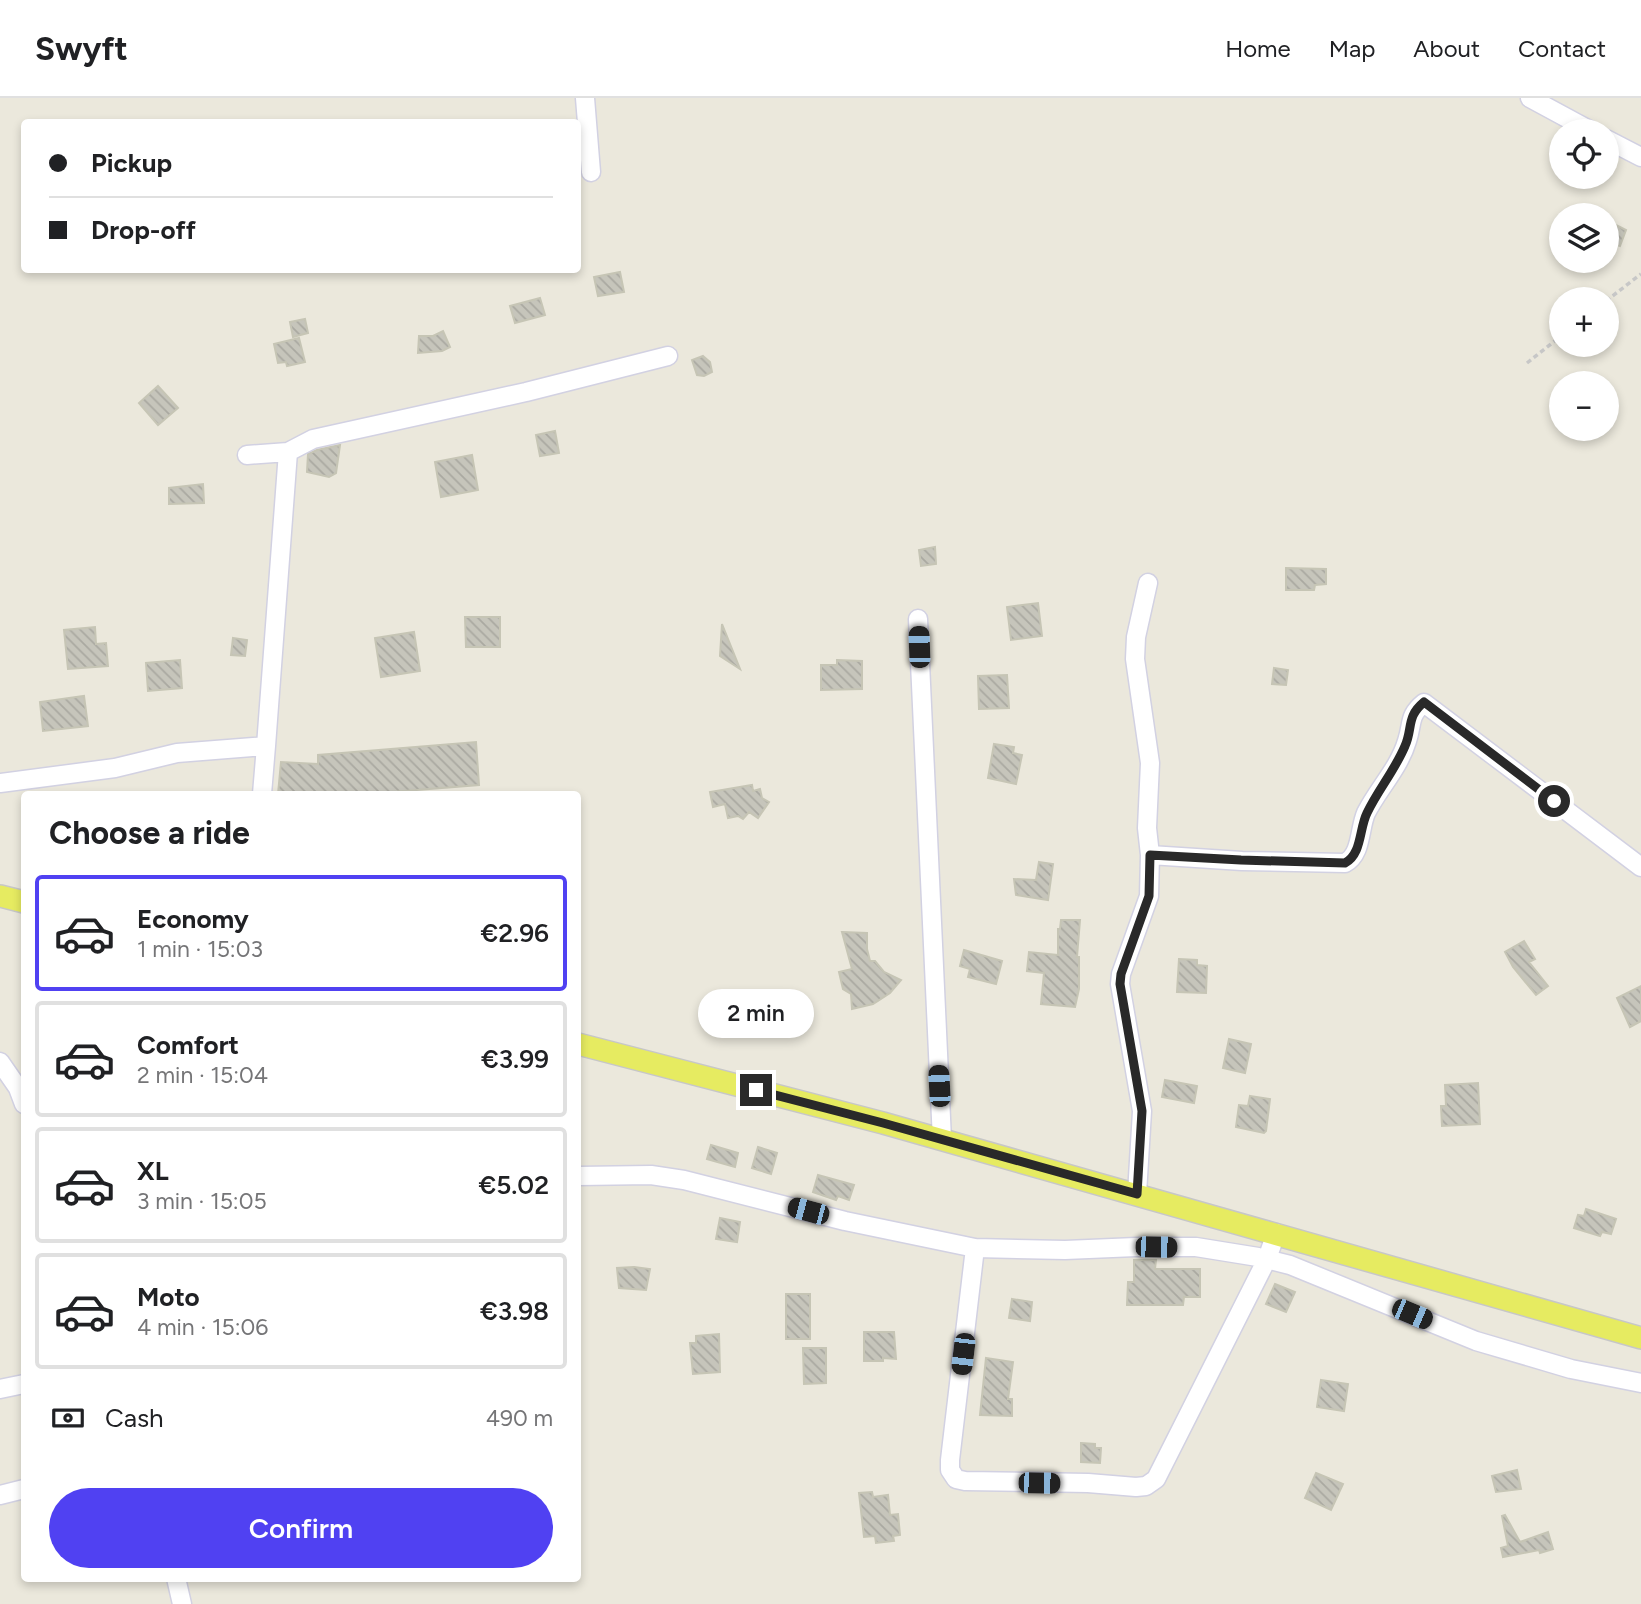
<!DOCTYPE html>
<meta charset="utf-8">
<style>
body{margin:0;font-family:Figtree,sans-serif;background:#f2f2f2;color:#202124;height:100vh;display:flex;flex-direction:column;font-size:26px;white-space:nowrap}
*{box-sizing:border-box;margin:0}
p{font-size:23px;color:#757577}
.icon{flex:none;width:38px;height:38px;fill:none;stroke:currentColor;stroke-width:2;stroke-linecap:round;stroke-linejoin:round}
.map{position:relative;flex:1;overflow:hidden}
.panel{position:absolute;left:21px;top:693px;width:560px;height:791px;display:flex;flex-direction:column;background:#fff;border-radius:7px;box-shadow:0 4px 10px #0003}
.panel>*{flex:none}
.top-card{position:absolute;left:21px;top:21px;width:560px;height:154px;border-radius:7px;box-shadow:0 4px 10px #0003;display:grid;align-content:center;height:154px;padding:0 28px;background:#fff}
.fabs{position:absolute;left:1549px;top:21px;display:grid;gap:14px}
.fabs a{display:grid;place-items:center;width:70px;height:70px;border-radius:50%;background:#fff;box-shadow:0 4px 10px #0003;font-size:35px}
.end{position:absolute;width:32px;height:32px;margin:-16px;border:9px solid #292929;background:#fff;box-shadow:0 0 0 4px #fff}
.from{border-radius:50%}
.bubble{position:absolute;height:49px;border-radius:24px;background:#fff;box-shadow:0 4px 10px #0003;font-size:23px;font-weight:600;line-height:49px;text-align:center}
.car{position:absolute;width:21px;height:42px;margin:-21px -10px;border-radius:9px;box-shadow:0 0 5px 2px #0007;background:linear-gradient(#222 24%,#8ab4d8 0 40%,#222 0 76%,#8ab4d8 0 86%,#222 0)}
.top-card b{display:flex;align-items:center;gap:24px;height:66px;font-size:26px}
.top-card b+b{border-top:2px solid #e0e0e0}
.top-card i{width:18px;height:18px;background:#202124}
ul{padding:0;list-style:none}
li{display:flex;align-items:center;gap:21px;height:116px;margin:0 14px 10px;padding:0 14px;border:4px solid #e0e0e0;border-radius:7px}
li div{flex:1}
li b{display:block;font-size:26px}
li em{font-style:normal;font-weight:600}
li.on{border-color:#5041f2}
li>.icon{width:63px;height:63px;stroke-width:1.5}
h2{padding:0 28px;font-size:32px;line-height:84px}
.pay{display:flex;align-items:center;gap:18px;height:77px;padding:0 28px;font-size:26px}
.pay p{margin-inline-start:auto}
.action{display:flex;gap:14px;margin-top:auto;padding:14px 28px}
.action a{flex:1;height:80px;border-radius:42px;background:#5041f2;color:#fff;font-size:28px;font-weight:600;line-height:80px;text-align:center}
header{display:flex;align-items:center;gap:42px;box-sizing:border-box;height:98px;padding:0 35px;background:#fff;border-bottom:2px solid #e0e0e0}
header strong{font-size:33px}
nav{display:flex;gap:38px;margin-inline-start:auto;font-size:24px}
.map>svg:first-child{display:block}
</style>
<header>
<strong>Swyft</strong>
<nav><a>Home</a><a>Map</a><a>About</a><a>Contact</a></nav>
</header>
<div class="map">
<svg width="1641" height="1506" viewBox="0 0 1641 1506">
<defs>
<pattern id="building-back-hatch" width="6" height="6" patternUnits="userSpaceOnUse" patternTransform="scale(1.75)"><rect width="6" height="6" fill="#c6c5bb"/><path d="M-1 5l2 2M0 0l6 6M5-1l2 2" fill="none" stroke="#aaa9a1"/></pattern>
</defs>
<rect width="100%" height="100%" fill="#ebe8dc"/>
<path fill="url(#building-back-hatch)" stroke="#c6c5b5" stroke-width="2" d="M1606 122 1626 132 1620 148 1606 143Z
M620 174 624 194 598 198 594 179Z
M540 200 545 217 515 225 510 208Z
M305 221 308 235 293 239 290 224Z
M443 233 450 249 442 253 418 255 419 238H433Z
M299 240 305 264 287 268 286 264 278 265 274 246Z
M703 258 710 264 712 274 704 278 697 277 692 262Z
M158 288 178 310 158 327 139 305Z
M555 333 559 355 540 358 536 337Z
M340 347 336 375 329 379 307 374 308 356 317 352Z
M472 357 478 392 441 399 435 364Z
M203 386 204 405 169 406V390Z
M935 449 936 466 921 468 919 452Z
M1286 470 1326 471V486L1315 487 1314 492H1286Z
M1038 505 1042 538 1011 542 1007 509Z
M465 519H500V549H466Z
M722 526 740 571 720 558Z
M95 529 96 546 106 545 108 568 68 571 64 532Z
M414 534 420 573 381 579 375 540Z
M233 540 247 542 245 558 231 557Z
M180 562 182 590 148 593 146 565Z
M837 562 862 563V591L821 592V567H837Z
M1274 570 1288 572 1286 587 1272 586Z
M1007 577 1009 610 979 611 978 578Z
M84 598 88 628 43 633 40 604Z
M476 644 479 687 366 696H278L281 664 318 666V657Z
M994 646 1014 649 1013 655 1022 657 1016 686 988 680Z
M752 687 753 693 760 691 762 700 769 704 758 720 749 714 743 721 738 718 728 720 725 706 713 709 710 694Z
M1039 764 1053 766 1048 802 1016 797 1014 781 1036 782Z
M1061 822H1080L1077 859H1079V891L1075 909 1041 906 1044 875 1027 873 1029 854 1058 857V831H1060Z
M842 834 867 835V851L870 863H875L884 874 901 882 890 895 873 906 852 911 851 896 843 891 839 874 852 871Z
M1524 843 1535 861 1529 864 1548 888 1536 897 1513 869 1505 854Z
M964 852 1002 863 996 886 968 879 970 871 960 868Z
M1179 861 1197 862V867L1207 868 1206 895 1177 894Z
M1641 888V923L1630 929 1617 900Z
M1229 941 1251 946 1245 975 1223 970Z
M1165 982 1197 988 1194 1005 1162 999Z
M1478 985 1480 1026 1442 1028 1441 1008H1446L1445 987Z
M1250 998 1270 1001 1266 1033 1264 1035 1236 1029 1239 1007 1248 1008Z
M711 1047 738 1055 735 1069 707 1061Z
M758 1049 777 1055 771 1076 752 1070Z
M818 1077 854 1087 849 1102 838 1098 836 1102 813 1094Z
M1586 1111 1616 1121 1611 1136 1602 1134 1600 1138 1574 1130 1578 1117 1584 1118Z
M720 1120 740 1124 737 1144 716 1141Z
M1134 1162H1156L1155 1171H1200V1199H1184L1183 1207H1127L1128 1184H1134Z
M634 1169 650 1171 646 1192 619 1190 617 1170Z
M1275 1186 1295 1194 1286 1214 1266 1206Z
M786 1196H810V1241H786Z
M1012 1201 1032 1204 1030 1223 1009 1220Z
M864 1234H894L896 1261 883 1260V1263H864Z
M719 1236 720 1274 693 1276 690 1245H696V1238Z
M803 1250H826V1285L804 1286Z
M986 1260 1013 1264 1008 1301H1012V1318L980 1317Z
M1321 1282 1348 1286 1344 1313 1317 1309Z
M1081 1345 1095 1346V1350H1101L1100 1365 1081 1364Z
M1517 1372 1521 1391 1496 1394 1492 1378Z
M1316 1375 1343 1386 1331 1412 1305 1400Z
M872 1394 873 1399 888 1397 890 1417 898 1416 900 1437 893 1438 894 1443 876 1445 875 1438 864 1439 859 1395Z
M1505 1417 1520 1444 1548 1434 1553 1451 1540 1455 1539 1452 1503 1459 1501 1450 1508 1448 1502 1418Z"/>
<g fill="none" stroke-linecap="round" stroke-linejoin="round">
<g stroke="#d2d1e2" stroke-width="21">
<path id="minor" d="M585 0 591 74
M1530 0 1591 33
M1606 41 1641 59
M247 357 288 354
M918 521 942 1042
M266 648 288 354 313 341 526 294 668 258
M0 685 115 670 177 655 266 648 262 696
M1150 757 1242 763 1345 765C1362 756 1359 731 1366 715 1378 691 1399 670 1407 643 1413 625 1408 618 1424 605L1641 769
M0 964 18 990 24 1006
M578 1078 651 1077 684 1082 845 1123 975 1150 1065 1152 1136 1149H1196L1258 1159 1290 1167 1476 1243 1571 1271 1641 1285
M1137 1096 1142 1013 1120 886 1121 876 1149 798 1150 757 1147 730 1150 665 1135 561 1136 539 1148 485
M975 1150 950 1362V1372L956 1381 965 1383 1088 1385 1136 1389 1146 1388 1156 1381 1267 1161 1276 1135
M0 1291 24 1286
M0 1397 24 1391
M176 1480 182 1506"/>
</g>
<g stroke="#c7c7c7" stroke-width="24">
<path id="major" d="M0 798 24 804
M578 946 883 1025 1641 1240"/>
</g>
<path stroke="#c7c7c7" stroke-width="3.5" stroke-dasharray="5 3.5" stroke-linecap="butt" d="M1606 203 1641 176
M1527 265 1561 238"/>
<use href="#minor" stroke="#fff" stroke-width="18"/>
<use href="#major" stroke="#e6eb61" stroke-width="21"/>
</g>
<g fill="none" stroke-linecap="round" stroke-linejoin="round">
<path stroke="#292929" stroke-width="9" d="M756 992 883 1025 1137 1096 1142 1013 1120 886 1121 876 1149 798 1150 757 1241 762 1345 765C1362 756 1359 731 1367 715 1378 692 1395 672 1405 648 1413 630 1406 619 1424 604L1554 703"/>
</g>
</svg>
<div class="fabs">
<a><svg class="icon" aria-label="locate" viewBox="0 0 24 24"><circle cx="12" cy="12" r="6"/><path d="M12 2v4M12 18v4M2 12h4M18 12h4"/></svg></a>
<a><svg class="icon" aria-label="layers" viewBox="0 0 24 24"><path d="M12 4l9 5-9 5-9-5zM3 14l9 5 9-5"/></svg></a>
<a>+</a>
<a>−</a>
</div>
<i class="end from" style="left:1554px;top:703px"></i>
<i class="end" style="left:756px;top:992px"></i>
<div class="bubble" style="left:698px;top:891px;width:116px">2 min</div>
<i class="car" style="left:919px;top:549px;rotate:358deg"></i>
<i class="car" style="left:939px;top:988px;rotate:357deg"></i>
<i class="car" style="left:808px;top:1113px;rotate:285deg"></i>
<i class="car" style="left:1156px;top:1149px;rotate:91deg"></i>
<i class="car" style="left:1412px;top:1216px;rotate:113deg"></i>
<i class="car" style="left:963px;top:1256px;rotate:187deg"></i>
<i class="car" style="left:1039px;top:1385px;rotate:91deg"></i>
<div class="top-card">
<b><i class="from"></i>Pickup</b>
<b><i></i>Drop-off</b>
</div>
<section class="panel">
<h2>Choose a ride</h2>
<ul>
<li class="on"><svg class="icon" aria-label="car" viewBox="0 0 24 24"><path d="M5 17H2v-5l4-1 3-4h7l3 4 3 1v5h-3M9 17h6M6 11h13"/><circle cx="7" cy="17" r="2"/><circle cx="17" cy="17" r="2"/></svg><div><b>Economy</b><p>1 min · 15:03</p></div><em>€2.96</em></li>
<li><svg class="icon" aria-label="car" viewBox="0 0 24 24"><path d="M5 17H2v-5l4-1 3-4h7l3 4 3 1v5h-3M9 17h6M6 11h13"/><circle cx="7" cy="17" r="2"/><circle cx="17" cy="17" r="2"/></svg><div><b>Comfort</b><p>2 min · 15:04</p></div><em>€3.99</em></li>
<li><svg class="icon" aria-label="car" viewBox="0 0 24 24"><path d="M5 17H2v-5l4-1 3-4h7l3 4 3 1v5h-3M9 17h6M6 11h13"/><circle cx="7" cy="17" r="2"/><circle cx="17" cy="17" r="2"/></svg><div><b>XL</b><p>3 min · 15:05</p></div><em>€5.02</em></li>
<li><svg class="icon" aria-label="car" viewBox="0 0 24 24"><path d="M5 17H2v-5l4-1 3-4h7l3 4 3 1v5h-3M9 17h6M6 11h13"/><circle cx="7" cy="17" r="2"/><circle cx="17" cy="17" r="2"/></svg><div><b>Moto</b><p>4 min · 15:06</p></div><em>€3.98</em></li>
</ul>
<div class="pay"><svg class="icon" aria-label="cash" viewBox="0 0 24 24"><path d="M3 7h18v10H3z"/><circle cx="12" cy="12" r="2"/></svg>Cash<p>490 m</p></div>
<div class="action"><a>Confirm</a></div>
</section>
</div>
